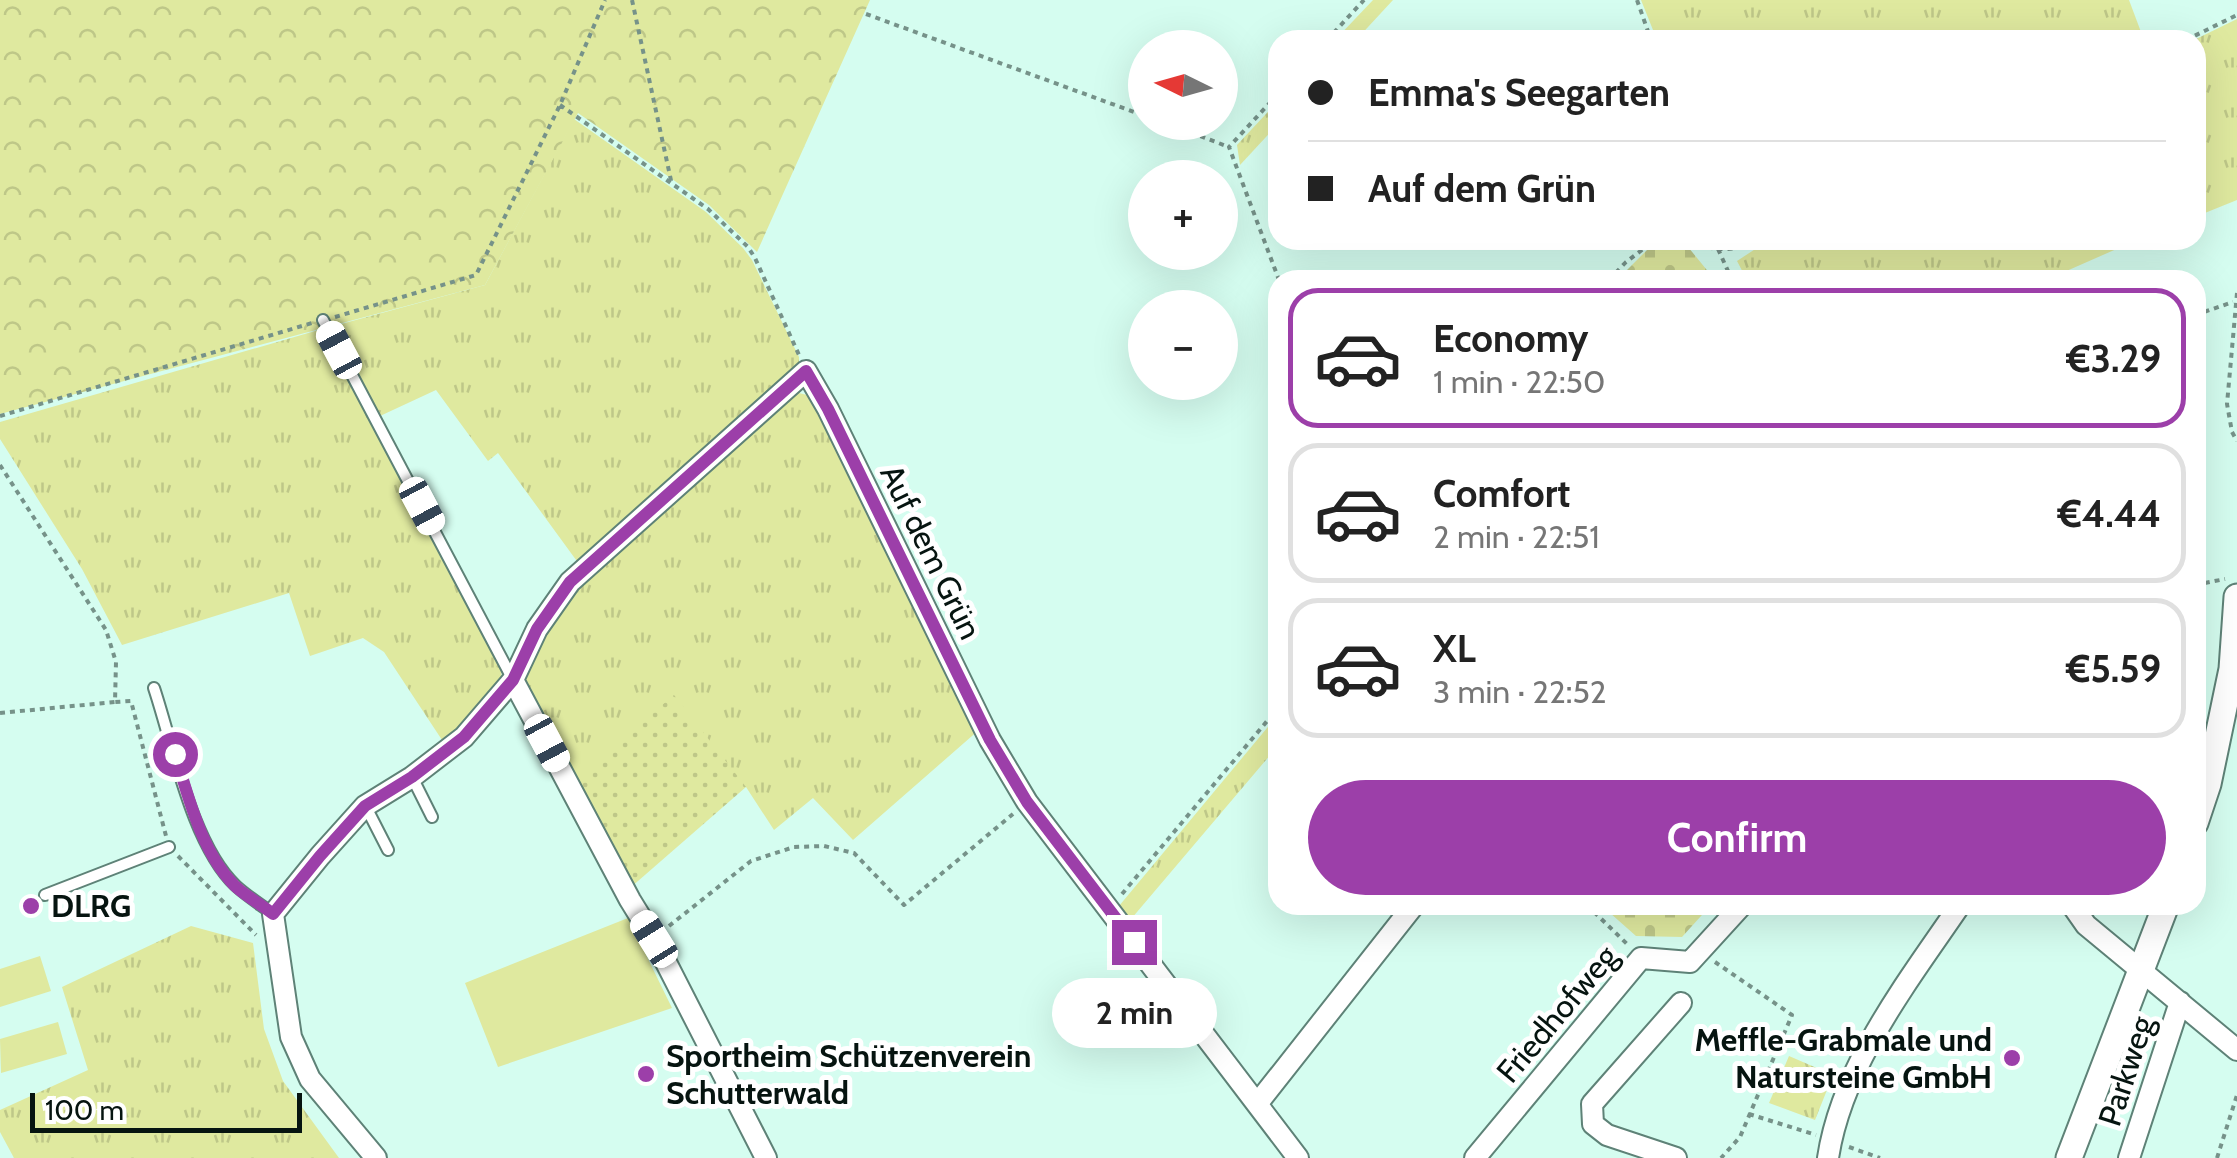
<!DOCTYPE html>
<meta charset="utf-8">
<style>
body{margin:0;font-family:Cabin,sans-serif;background:#f2f2f2;color:#222;height:100vh;display:flex;flex-direction:column;font-size:38px;white-space:nowrap}
*{box-sizing:border-box;margin:0}
p{font-size:32px;color:#767676}
.icon{flex:none;width:55px;height:55px;fill:none;stroke:currentColor;stroke-width:2;stroke-linecap:round;stroke-linejoin:round}
.map{position:relative;flex:1;overflow:hidden}
.details{position:absolute;left:1268px;top:270px;width:938px;height:645px;display:flex;flex-direction:column;background:#fff;border-radius:30px;box-shadow:0 10px 40px #0002}
.details>*{flex:none}
.guide{position:absolute;left:1268px;top:30px;width:938px;height:220px;border-radius:30px;box-shadow:0 10px 40px #0002;display:grid;align-content:center;height:220px;padding:0 40px;background:#fff}
.needle{width:65px;rotate:275deg}
.buttons{position:absolute;left:1128px;top:30px;display:grid;gap:20px}
.buttons a{display:grid;place-items:center;width:110px;height:110px;border-radius:50%;background:#fff;box-shadow:0 10px 40px #0002;font-size:50px}
.scale{position:absolute;left:30px;bottom:25px;width:272px;box-sizing:border-box;padding-left:10px;border:5px solid #061410;border-top:0;font-size:28px;line-height:35px;white-space:nowrap;color:#061410;-webkit-text-stroke:8px #fff;paint-order:stroke}
.end{position:absolute;width:45px;height:45px;margin:-22px;border:12px solid #9c3fa9;background:#fff;box-shadow:0 0 0 5px #fff}
.from{border-radius:50%}
.bubble{position:absolute;height:70px;border-radius:35px;background:#fff;box-shadow:0 10px 40px #0002;font-size:32px;font-weight:700;line-height:70px;text-align:center}
.car{position:absolute;width:30px;height:60px;margin:-30px -15px;border-radius:12px;box-shadow:0 0 8px 2px #0007;background:linear-gradient(#fff 24%,#345 0 40%,#fff 0 76%,#345 0 86%,#fff 0)}
.guide b{display:flex;align-items:center;gap:35px;height:95px;font-size:38px}
.guide b+b{border-top:2px solid #e0e0e0}
.guide i{width:25px;height:25px;background:#222}
ul{padding:18px 0 0;list-style:none}
li{display:flex;align-items:center;gap:30px;height:140px;margin:0 20px 15px;padding:0 20px;border:5px solid #e0e0e0;border-radius:30px}
li div{flex:1}
li b{display:block;font-size:38px}
li em{font-style:normal;font-weight:700}
li.current{border-color:#9c3fa9}
li>.icon{width:90px;height:90px;stroke-width:1.5}
.button{display:flex;gap:20px;margin-top:auto;padding:20px 40px}
.button a{flex:1;height:115px;border-radius:60px;background:#9c3fa9;color:#fff;font-size:40px;font-weight:700;line-height:115px;text-align:center}
.map>svg:first-child{display:block}
</style>
<div class="map">
<svg width="2237" height="1158" viewBox="0 0 2237 1158">
<defs>
<pattern id="grass-tufts" width="24" height="20" patternUnits="userSpaceOnUse" patternTransform="scale(2.5)"><rect width="24" height="20" fill="#dfe99f"/><path d="M3 7l-1-3M5 7V3M7 7l1-3M15 17l-1-3M17 17v-4M19 17l1-3" fill="none" stroke="#bec788"/></pattern>
<pattern id="forest-crowns" width="20" height="18" patternUnits="userSpaceOnUse" patternTransform="scale(2.5)"><rect width="20" height="18" fill="#dfe99f"/><path d="M2 6a3 3 0 1 1 6 0M12 15a3 3 0 1 1 6 0" fill="none" stroke="#bec788"/></pattern>
<pattern id="cemetery-stones" width="16" height="16" patternUnits="userSpaceOnUse" patternTransform="scale(2.5)"><rect width="16" height="16" fill="#dfe99f"/><path d="M2 7V4a2 2 0 0 1 4 0v3zM10 15v-3a2 2 0 0 1 4 0v3z" fill="#bec788"/></pattern>
<pattern id="garden-dots" width="8" height="8" patternUnits="userSpaceOnUse" patternTransform="scale(2.5)"><rect width="8" height="8" fill="#dfe99f"/><path d="M2 2h.1M6 6h.1" fill="none" stroke="#bec788" stroke-width="1.8" stroke-linecap="round"/></pattern>
</defs>
<rect width="100%" height="100%" fill="#d5fdf0"/>
<path fill="url(#grass-tufts)" d="M1373 0H1393L1356 40H1335Z
M1641 0H2129L2144 40H1657Z
M2237 19V200L2195 217 2194 40Z
M1277 102V125L1240 165 1237 145Z
M574 119 706 212 743 248 752 260 799 357V366L579 564 498 453 488 461 436 390 380 416 330 327 485 285Z
M1769 240H2137L2046 280H1747L1737 261Z
M322 329 501 666 502 682 472 720 442 740 384 652 363 638 310 656 289 593 122 645 82 569 0 439V422Z
M795 392 811 396 980 729 853 840 813 798 774 830 746 787 573 780 521 677 541 637 575 587Z
M1277 716V747L1126 925 1118 910 1119 906Z
M191 926 253 943 264 1029 283 1081 339 1158H14L0 1132V1110L88 1070 62 987Z
M1789 1056 1833 1075 1815 1120 1769 1103Z"/>
<path fill="url(#forest-crowns)" d="M0 0H870L757 252 709 205 578 113 485 285 0 414Z"/>
<path fill="url(#cemetery-stones)" d="M1662 242H1684L1715 280H1617L1647 250Z
M1601 905H1711L1682 937 1636 936Z"/>
<path fill="url(#garden-dots)" d="M674 695 746 787 630 888 573 780Z"/>
<path fill="#dfe99f" d="M628 918 672 1008 498 1067 465 983Z
M40 956 51 991 0 1007V969Z
M58 1022 67 1054 1 1073 0 1039Z"/>
<g fill="none" stroke-linecap="round" stroke-linejoin="round">
<g stroke="#5e8277" stroke-width="14">
<path id="service" d="M323 320 513 680
M154 688C173 745 192 845 236 886 247 896 261 905 273 914
M412 777 432 817
M366 807 388 850
M45 895 169 847"/>
</g>
<g stroke="#5e8277" stroke-width="24">
<path id="minor" d="M513 680 630 900 654 939 766 1158
M2072 905 2086 925 2237 1050
M1257 1104 1414 905
M376 1158 310 1079 291 1037 273 914 320 856 365 806 412 777 464 737 513 680 537 629 570 582 806 371 828 409 990 740 1027 802 1298 1158
M1475 1158 1641 958 1690 962 1742 905
M1676 1158 1607 1135 1593 1124 1592 1104 1681 1003
M1828 1158C1842 1065 1909 980 1960 905
M2129 1158 2180 1002"/>
</g>
<g stroke="#5e8277" stroke-width="29">
<path id="tertiary" d="M2195 823 2208 784 2232 669 2237 597
M2069 1158 2166 905"/>
</g>
<path stroke="#769289" stroke-width="4" stroke-dasharray="5 5" stroke-linecap="butt" d="M632 0 672 185
M1637 0 1651 40
M866 14 1145 116
M1327 40 1364 0
M2186 40 2237 15
M1278 94 1229 147 1279 280
M560 105 708 209 748 247 755 258 799 355
M1163 122 1229 147
M1689 240C1713 253 1737 251 1761 240
M1714 240 1732 280
M1609 280 1626 262 1655 240
M2237 293 2227 404 2232 432 2237 441
M2195 315 2233 302
M335 317 476 275 560 105 605 0
M0 416 312 323
M0 465 106 630 116 662 115 702 131 701 166 836
M2195 585 2225 579
M0 713 115 702
M178 856 256 935
M2195 864 2201 844
M1122 894 1278 708
M1587 905 1627 944
M669 926 751 861 794 847 824 846 854 853 904 905 1013 814
M1715 962 1792 1015 1740 1137 1721 1158
M1749 1114 1816 1135
M1849 1147 1880 1158
M2217 1158 2237 1095"/>
<use href="#service" stroke="#fff" stroke-width="10"/>
<use href="#minor" stroke="#fff" stroke-width="20"/>
<use href="#tertiary" stroke="#fff" stroke-width="25"/>
</g>
<g fill="none" stroke-linecap="round" stroke-linejoin="round">
<path stroke="#9c3fa9" stroke-width="12" d="M175 754C189 798 201 851 234 885 245 896 261 904 273 914L320 856 365 806 412 777 464 737 513 680 537 629 570 582 806 371 828 409 990 740 1027 802 1134 942"/>
</g>
<g fill="#9c3fa9" stroke="#fff" stroke-width="4">
<circle cx="31" cy="906" r="10"/>
<circle cx="2012" cy="1058" r="10"/>
<circle cx="646" cy="1074" r="10"/>
</g>
<g text-anchor="middle" stroke-width="10" stroke-linejoin="round" paint-order="stroke">
<g font-size="32" fill="#061410" stroke="#fff">
<text transform="translate(931 552) rotate(64)" y="11">Auf dem Grün</text>
<text transform="translate(1557 1014) rotate(-50)" y="11">Friedhofweg</text>
<text transform="translate(2126 1071) rotate(-72)" y="11">Parkweg</text>
</g>
<g font-size="32" font-weight="bold" fill="#061410" stroke="#fff" text-anchor="start">
<text x="51" y="917">DLRG</text>
<text x="1992" y="1051" text-anchor="end">Meffle-Grabmale und<tspan x="1992" dy="37">Natursteine GmbH</tspan></text>
<text x="666" y="1067">Sportheim Schützenverein<tspan x="666" dy="37">Schutterwald</tspan></text>
</g>
</g>
</svg>
<div class="buttons">
<a><svg class="needle" viewBox="-14 -14 28 28"><path d="M0-13l5 13h-10z" fill="#e53935"/><path d="M0 13l5-13h-10z" fill="#767676"/></svg></a>
<a>+</a>
<a>−</a>
</div>
<div class="scale">100 m</div>
<i class="end from" style="left:175px;top:754px"></i>
<i class="end" style="left:1134px;top:942px"></i>
<div class="bubble" style="left:1052px;top:978px;width:165px">2 min</div>
<i class="car" style="left:339px;top:350px;rotate:332deg"></i>
<i class="car" style="left:422px;top:506px;rotate:152deg"></i>
<i class="car" style="left:547px;top:743px;rotate:152deg"></i>
<i class="car" style="left:654px;top:939px;rotate:328deg"></i>
<div class="guide">
<b><i class="from"></i>Emma's Seegarten</b>
<b><i></i>Auf dem Grün</b>
</div>
<section class="details">
<ul>
<li class="current"><svg class="icon" aria-label="car" viewBox="0 0 24 24"><path d="M5 17H2v-5l4-1 3-4h7l3 4 3 1v5h-3M9 17h6M6 11h13"/><circle cx="7" cy="17" r="2"/><circle cx="17" cy="17" r="2"/></svg><div><b>Economy</b><p>1 min · 22:50</p></div><em>€3.29</em></li>
<li><svg class="icon" aria-label="car" viewBox="0 0 24 24"><path d="M5 17H2v-5l4-1 3-4h7l3 4 3 1v5h-3M9 17h6M6 11h13"/><circle cx="7" cy="17" r="2"/><circle cx="17" cy="17" r="2"/></svg><div><b>Comfort</b><p>2 min · 22:51</p></div><em>€4.44</em></li>
<li><svg class="icon" aria-label="car" viewBox="0 0 24 24"><path d="M5 17H2v-5l4-1 3-4h7l3 4 3 1v5h-3M9 17h6M6 11h13"/><circle cx="7" cy="17" r="2"/><circle cx="17" cy="17" r="2"/></svg><div><b>XL</b><p>3 min · 22:52</p></div><em>€5.59</em></li>
</ul>
<div class="button"><a>Confirm</a></div>
</section>
</div>
